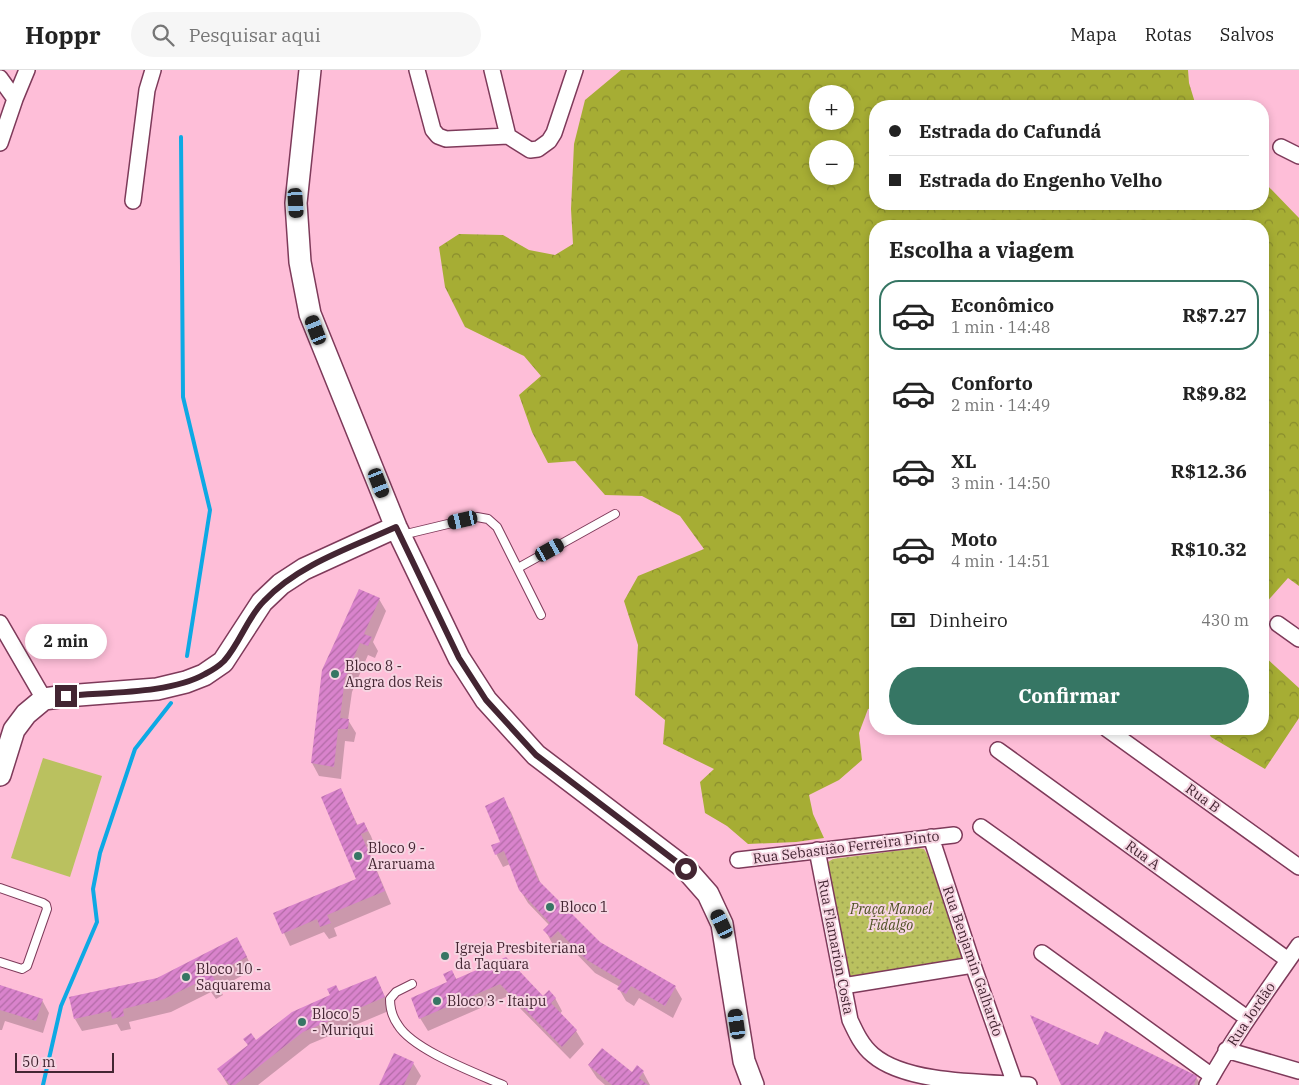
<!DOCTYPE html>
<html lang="pt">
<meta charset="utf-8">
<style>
body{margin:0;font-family:"IBM Plex Serif",serif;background:#f6f6f6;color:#222;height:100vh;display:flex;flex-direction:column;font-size:19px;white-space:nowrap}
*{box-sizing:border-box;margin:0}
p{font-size:16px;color:#767676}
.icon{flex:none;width:28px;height:28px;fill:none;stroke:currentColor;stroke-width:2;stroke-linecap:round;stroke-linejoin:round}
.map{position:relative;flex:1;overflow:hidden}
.side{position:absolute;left:869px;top:150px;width:400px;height:515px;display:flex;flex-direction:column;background:#fff;border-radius:20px;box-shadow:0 2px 8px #0003}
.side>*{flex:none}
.banner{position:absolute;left:869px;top:30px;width:400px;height:110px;border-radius:20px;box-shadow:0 2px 8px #0003;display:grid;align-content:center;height:110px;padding:0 20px;background:#fff}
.fabs{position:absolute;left:809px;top:15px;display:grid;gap:10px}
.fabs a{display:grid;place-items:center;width:45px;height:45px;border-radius:50%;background:#fff;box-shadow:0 2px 8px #0003;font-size:25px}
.scale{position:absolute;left:15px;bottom:12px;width:99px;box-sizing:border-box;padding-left:5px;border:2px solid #432532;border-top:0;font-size:14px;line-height:18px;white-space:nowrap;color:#432532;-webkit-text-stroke:4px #f6d5e2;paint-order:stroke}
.end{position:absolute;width:22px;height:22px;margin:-11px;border:6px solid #432532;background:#fff;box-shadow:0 0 0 2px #fff}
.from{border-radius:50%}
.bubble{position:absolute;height:35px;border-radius:18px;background:#fff;box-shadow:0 2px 8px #0003;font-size:16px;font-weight:800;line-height:35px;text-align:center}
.car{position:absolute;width:15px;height:30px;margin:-15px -8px;border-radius:6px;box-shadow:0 0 4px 1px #0007;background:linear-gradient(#222 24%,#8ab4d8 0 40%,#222 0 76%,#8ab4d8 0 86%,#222 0)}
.banner b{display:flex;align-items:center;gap:18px;height:48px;font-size:19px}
.banner b+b{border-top:1px solid #e0e0e0}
.banner i{width:12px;height:12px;background:#222}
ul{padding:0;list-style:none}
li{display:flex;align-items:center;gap:15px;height:70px;margin:0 10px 8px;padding:0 10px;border:2px solid transparent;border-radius:20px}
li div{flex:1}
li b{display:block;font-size:19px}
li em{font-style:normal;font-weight:800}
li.selected{border-color:#367664}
li>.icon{width:45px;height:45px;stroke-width:1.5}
h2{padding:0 20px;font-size:22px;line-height:60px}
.pay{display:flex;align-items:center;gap:12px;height:55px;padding:0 20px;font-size:19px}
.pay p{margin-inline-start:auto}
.button{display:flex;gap:10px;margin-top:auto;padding:10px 20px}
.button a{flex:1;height:58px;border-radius:30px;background:#367664;color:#fff;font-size:20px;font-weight:800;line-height:58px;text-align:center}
header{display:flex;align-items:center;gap:30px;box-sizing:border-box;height:70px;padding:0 25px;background:#fff;border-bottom:1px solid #e0e0e0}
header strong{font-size:24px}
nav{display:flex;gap:28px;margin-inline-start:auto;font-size:18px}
.search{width:350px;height:45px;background:#f6f6f6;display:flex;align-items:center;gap:12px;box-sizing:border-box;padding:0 18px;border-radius:28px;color:#767676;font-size:19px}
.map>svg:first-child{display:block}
</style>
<header>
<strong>Hoppr</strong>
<div class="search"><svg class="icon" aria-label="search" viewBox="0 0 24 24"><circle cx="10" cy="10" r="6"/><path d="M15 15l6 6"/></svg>Pesquisar aqui</div>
<nav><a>Mapa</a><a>Rotas</a><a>Salvos</a></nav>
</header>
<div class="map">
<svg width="1299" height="1015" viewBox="0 0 1299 1015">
<defs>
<pattern id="forest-crowns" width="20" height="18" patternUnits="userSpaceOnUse" patternTransform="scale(1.25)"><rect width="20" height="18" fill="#a6ad34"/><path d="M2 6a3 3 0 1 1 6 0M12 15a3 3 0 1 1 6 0" fill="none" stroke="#898d2d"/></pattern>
<pattern id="park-dots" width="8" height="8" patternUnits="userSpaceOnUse" patternTransform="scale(1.25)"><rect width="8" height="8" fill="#bac15f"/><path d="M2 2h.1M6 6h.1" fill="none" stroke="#999d4f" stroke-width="1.8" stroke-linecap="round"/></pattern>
<pattern id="building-hatch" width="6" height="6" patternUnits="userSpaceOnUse" patternTransform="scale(1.25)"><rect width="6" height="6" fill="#d983cc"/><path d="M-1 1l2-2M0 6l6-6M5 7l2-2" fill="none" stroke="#b26ba6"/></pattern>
</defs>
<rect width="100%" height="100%" fill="#febed8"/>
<path fill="url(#forest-crowns)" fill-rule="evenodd" d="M621 0H1188L1189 13 1196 36H875V134H1262L1263 117 1267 115 1299 148V516L1288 508 1263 536 1262 156H875V637L868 639 859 663 862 690 839 710 809 725 813 744 824 768 796 772 748 774 727 756 705 743 700 712 714 699 663 674 665 650 635 625 638 575 624 531 638 506 704 479 680 446 642 426 605 425 575 391 548 393 532 362 519 325 541 306 524 286 465 257 445 217 439 177 459 164 503 165 529 180 555 185 573 174 571 139 574 74 585 30ZM818 24H845V51H818ZM818 79H845V106H818Z
M1263 585 1299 618V648L1265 699 1211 667 1206 659H1262Z"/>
<path fill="url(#park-dots)" d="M918 778 924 779 927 784 961 881V888L955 894 849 910 827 797 828 792 833 789Z"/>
<path fill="#bac15f" d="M43 688 102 706 70 807 11 788Z"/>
<path fill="#0003" d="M379 529 386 541 373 572 378 581 375 588 368 585 352 622 348 650 356 663 354 672 345 671 341 709 319 706 312 693 324 600Z
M341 720 358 756 364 753 371 766 374 774 367 777 391 834 334 858 337 866 329 869 324 862 290 876 275 844 357 809Z
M503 729 511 742 541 814 599 873 675 917 682 929 673 948 639 928 634 936 626 931 619 919 620 917 595 903 566 873 558 880 552 873 545 860 550 856 528 833 520 820 510 794 503 797 492 776 501 773Z
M244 881 253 900 219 918 223 925 216 929 211 922 171 942 129 952 131 959 121 961 117 954 82 961 75 949 157 909Z
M506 888 543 928H555L562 941 560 944 576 961 584 974 570 989 508 926 428 961 420 948 448 913 452 902 457 910Z
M376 908 391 940 310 974 258 1015H228L226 1012 219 1000 249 977 245 970 256 972 339 923Z
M0 917 42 930 49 943 43 963 5 951 2 960H0Z
M1099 977 1196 1007 1201 1015H1063Z
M413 993 421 1006 416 1015H380Z
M589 996 632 1004 643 1002 650 1015H605L597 1008Z"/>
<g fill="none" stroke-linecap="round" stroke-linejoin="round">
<path stroke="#0da9e4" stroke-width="4" d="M181 67 183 327 210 440 187 586
M43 1015 61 936 97 852 93 819 100 783 135 679 171 633"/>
</g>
<path fill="url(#building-hatch)" d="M359 519 380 528 364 564 372 567 368 576 360 573 345 608 340 648 349 649 348 659H338L334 697 311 693 322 600Z
M341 718 357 755 364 752 368 761 361 764 385 821 327 845 331 853 320 857 317 849 282 864 273 843 356 809 321 727Z
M504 727 538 810 600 872 676 916 665 936 631 916 626 924 617 919 622 911 587 890 558 861 551 868 543 860 550 853 519 820 504 781 495 785 491 775 500 772 485 736Z
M237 867 247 887 212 905 216 912 207 917 203 910 164 929 123 939 124 946 112 949 111 941 74 949 69 927 157 908Z
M506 887 543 926 549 920 556 928 551 933 577 960 562 977 500 914 419 949 411 928 447 912 443 904 452 900 456 909Z
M376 906 385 927 303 962 235 1015H230L217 999 248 975 243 969 251 963 256 970 292 942 330 925 327 919 336 915 339 921Z
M0 915 43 929 36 951 0 940Z
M1030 945 1098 975 1105 961 1197 1006 1194 1015H1061Z
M602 978 632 1002 637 995 644 1001 639 1008 648 1015H612L588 995Z
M394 983 414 992 404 1015H379Z"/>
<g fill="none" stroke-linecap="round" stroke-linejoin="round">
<g stroke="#7e3a5a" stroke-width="10">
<path id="lane" d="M402 465 477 447 488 449 497 457 541 545
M518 498 615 444
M0 818 43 833 46 835 47 839 27 896 22 899 0 892
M412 914 396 922 390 929C390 938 393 948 398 955 413 980 476 1003 503 1015"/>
</g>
<g stroke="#7e3a5a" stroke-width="18">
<path id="street" d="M417 0 433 60 438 66 446 69 508 66 530 80 538 79 549 71 554 63 575 0
M492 0 508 66
M0 8 15 29
M0 73 15 29 27 0
M1281 77 1299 86
M133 131 147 20 153 0
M0 553 44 629
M1278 554 1299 569
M1107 659 1299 797
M998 680 1288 890
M981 757 1247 948
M931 767 973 895 1015 1014
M817 780 850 950C856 963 862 976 873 985 907 1014 985 1012 1029 1015
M738 790 954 765
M1042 883 1212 1006
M843 916 973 895
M1226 980 1299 1001
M1207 1015C1234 966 1267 921 1299 875"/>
</g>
<g stroke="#7e3a5a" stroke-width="24">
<path id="secondary" d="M310 0 296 133 300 192 310 244 396 457 459 588 486 630 536 685 686 799 708 824 722 854 744 991 753 1015
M0 705 14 660 26 644 44 629 66 626 157 619 186 612 204 605 223 592 262 532 281 514 304 499 396 457"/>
</g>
<use href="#lane" stroke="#fff" stroke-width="8"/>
<use href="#street" stroke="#fff" stroke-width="15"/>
<use href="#secondary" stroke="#fff" stroke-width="21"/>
</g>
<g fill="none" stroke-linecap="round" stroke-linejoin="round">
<path stroke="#432532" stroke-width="6" d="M66 626C107 622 170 624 205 604 211 601 219 596 224 591 240 573 247 548 264 531 297 495 352 477 396 457L459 588 486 630 536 685 686 799"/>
</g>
<g fill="#367664" stroke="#f6d5e2" stroke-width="2">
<circle cx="335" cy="604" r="5"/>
<circle cx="358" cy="786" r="5"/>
<circle cx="550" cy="837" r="5"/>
<circle cx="445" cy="886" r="5"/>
<circle cx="186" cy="907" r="5"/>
<circle cx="437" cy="931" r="5"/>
<circle cx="302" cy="952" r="5"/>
</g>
<g text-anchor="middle" stroke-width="4" stroke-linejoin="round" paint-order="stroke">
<g font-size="14" fill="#432532" stroke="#f6d5e2" text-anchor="start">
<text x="345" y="601">Bloco 8 -<tspan x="345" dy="16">Angra dos Reis</tspan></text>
<text x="368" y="783">Bloco 9 -<tspan x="368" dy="16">Araruama</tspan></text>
<text x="560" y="842">Bloco 1</text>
<text x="455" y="883">Igreja Presbiteriana<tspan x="455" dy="16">da Taquara</tspan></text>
<text x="196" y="904">Bloco 10 -<tspan x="196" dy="16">Saquarema</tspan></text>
<text x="447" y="936">Bloco 3 - Itaipu</text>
<text x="312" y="949">Bloco 5<tspan x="312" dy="16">- Muriqui</tspan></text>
</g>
<g font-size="14" fill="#432532" stroke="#f6d5e2">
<text transform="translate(1203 728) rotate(36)" y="5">Rua B</text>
<text transform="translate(846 777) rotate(-7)" y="5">Rua Sebastião Ferreira Pinto</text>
<text transform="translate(1143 785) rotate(36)" y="5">Rua A</text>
<text transform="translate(836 877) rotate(79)" y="5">Rua Flamarion Costa</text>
<text transform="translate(973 891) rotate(71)" y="5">Rua Benjamin Galhardo</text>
<text transform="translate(1251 944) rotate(-56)" y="5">Rua Jordão</text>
</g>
<g font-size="14" font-style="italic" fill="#4e5122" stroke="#f6d5e2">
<text x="891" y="844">Praça Manoel<tspan x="891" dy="16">Fidalgo</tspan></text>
</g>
</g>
</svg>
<div class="fabs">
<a>+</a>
<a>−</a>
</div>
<div class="scale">50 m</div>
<i class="end from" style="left:686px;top:799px"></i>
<i class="end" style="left:66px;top:626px"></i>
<div class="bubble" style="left:25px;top:554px;width:82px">2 min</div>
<i class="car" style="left:296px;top:133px;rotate:176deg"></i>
<i class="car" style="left:316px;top:260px;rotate:339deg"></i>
<i class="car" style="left:379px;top:413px;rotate:159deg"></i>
<i class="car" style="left:463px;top:450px;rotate:257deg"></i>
<i class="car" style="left:550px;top:480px;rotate:61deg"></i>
<i class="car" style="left:722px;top:854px;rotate:335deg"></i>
<i class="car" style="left:737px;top:954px;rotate:352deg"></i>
<div class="banner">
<b><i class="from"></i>Estrada do Cafundá</b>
<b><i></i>Estrada do Engenho Velho</b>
</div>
<section class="side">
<h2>Escolha a viagem</h2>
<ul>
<li class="selected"><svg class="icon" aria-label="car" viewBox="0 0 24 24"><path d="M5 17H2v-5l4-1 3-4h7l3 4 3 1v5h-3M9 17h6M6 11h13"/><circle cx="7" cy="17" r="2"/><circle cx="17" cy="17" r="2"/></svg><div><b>Econômico</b><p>1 min · 14:48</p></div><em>R$7.27</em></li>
<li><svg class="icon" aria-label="car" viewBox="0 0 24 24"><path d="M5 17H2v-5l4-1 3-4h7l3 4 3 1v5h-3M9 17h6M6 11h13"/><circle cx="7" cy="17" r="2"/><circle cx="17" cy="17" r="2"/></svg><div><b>Conforto</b><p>2 min · 14:49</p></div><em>R$9.82</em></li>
<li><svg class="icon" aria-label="car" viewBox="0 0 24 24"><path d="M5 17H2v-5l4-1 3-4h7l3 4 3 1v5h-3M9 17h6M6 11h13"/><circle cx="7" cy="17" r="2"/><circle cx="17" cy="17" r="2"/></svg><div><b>XL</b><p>3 min · 14:50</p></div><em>R$12.36</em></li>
<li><svg class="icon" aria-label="car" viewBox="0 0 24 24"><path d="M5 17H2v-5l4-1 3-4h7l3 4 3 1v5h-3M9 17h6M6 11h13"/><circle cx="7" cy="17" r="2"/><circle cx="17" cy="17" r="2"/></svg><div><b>Moto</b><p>4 min · 14:51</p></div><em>R$10.32</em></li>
</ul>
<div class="pay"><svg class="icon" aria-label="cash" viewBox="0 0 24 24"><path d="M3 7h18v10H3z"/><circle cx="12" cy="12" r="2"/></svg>Dinheiro<p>430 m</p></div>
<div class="button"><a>Confirmar</a></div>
</section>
</div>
